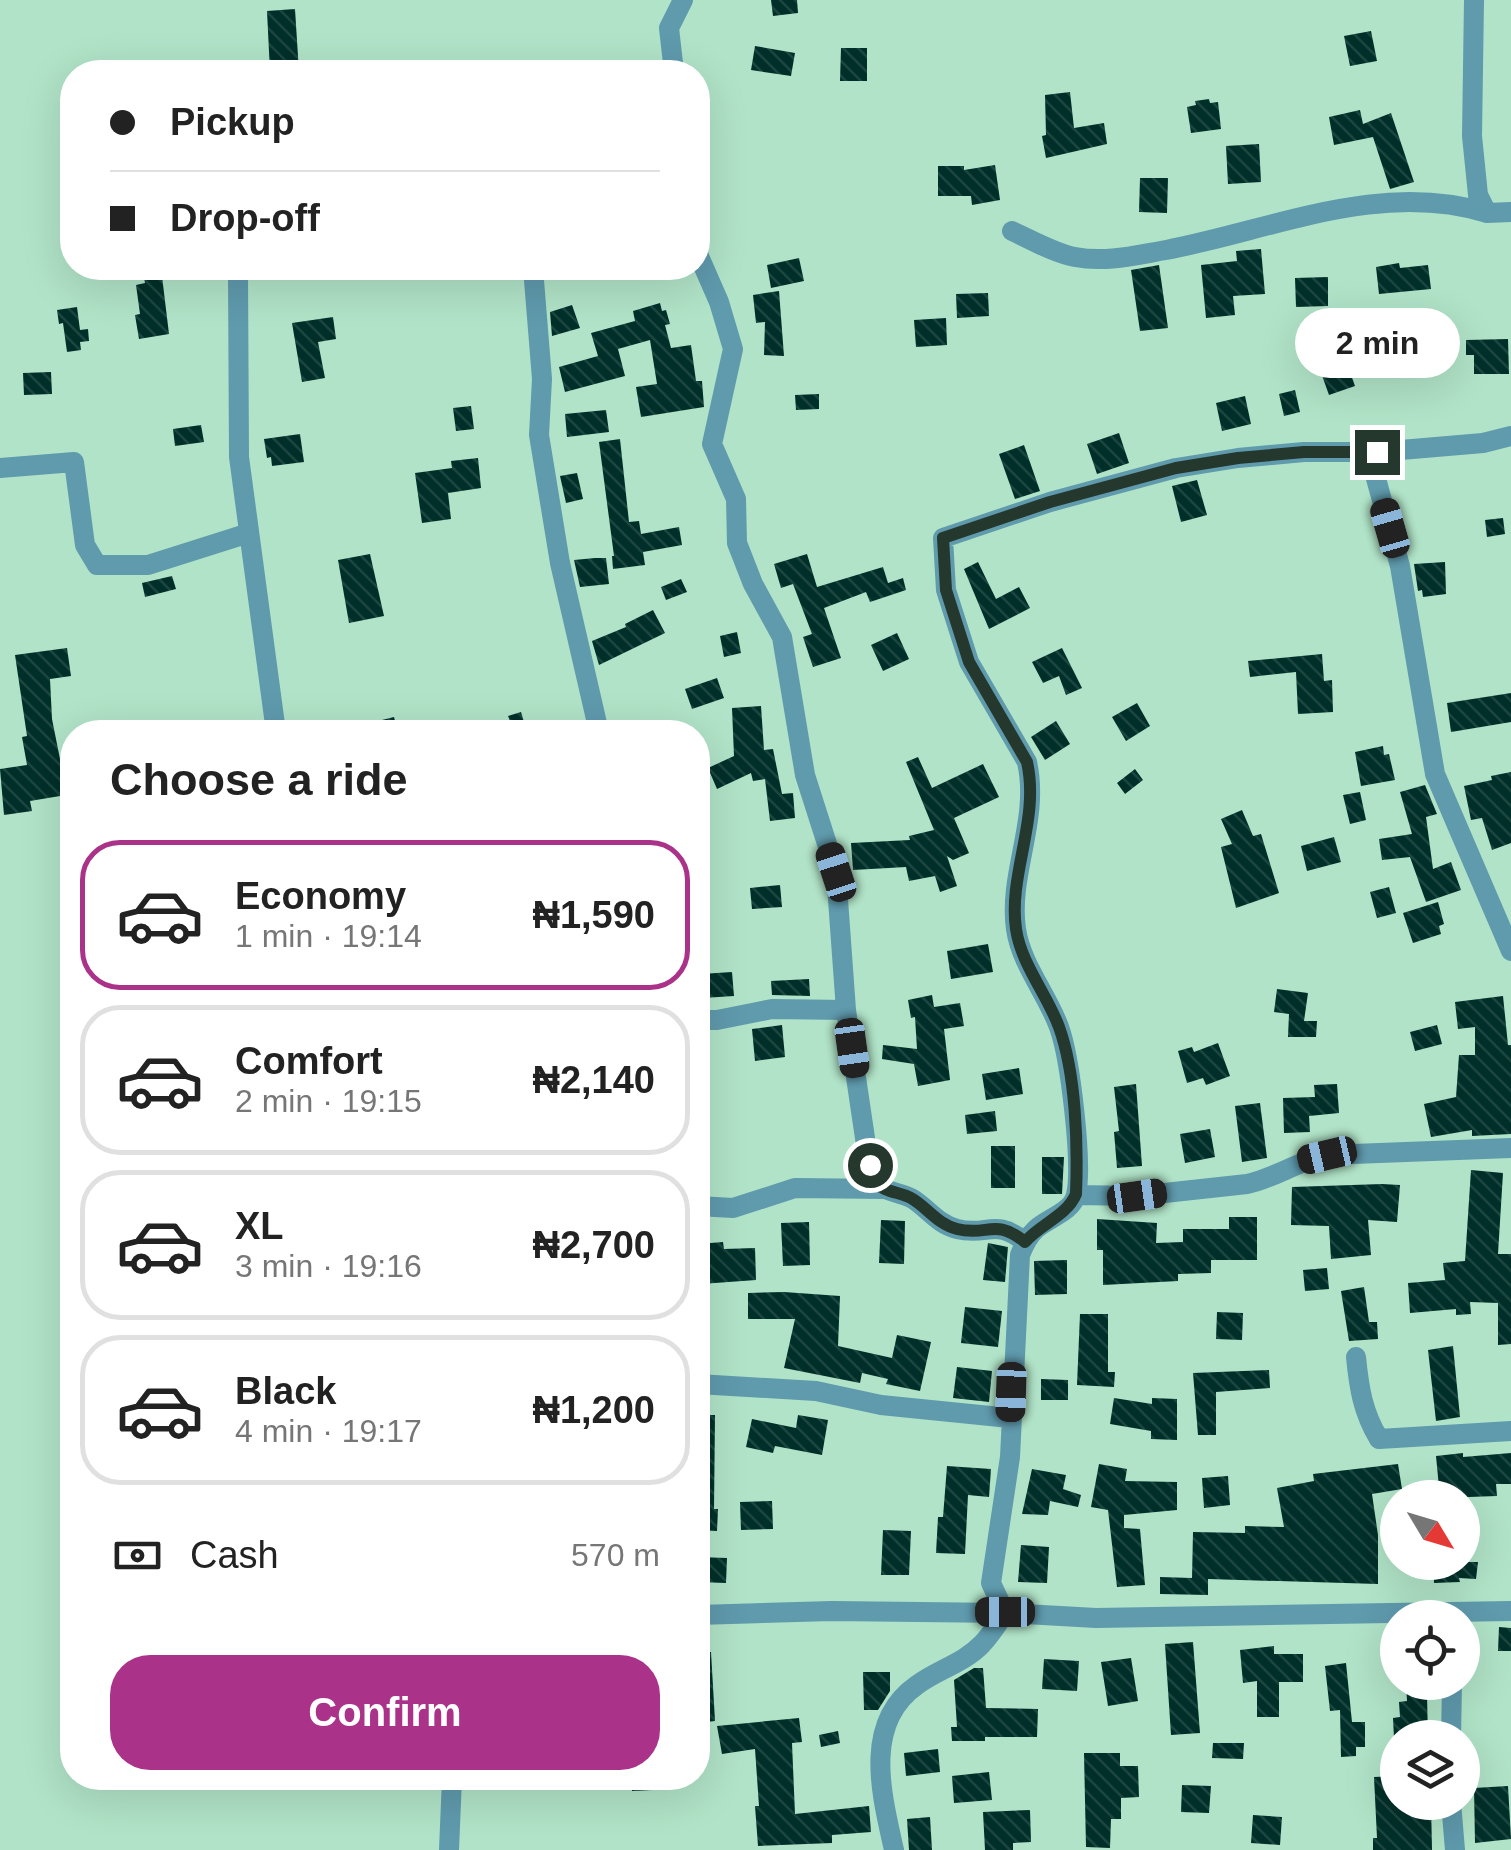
<!DOCTYPE html>
<meta charset="utf-8">
<style>
body{margin:0;font-family:Helvetica,sans-serif;background:#f6f6f6;color:#222;height:100vh;display:flex;flex-direction:column;font-size:38px;white-space:nowrap}
*{box-sizing:border-box;margin:0}
p{font-size:32px;color:#767676}
.icon{flex:none;width:55px;height:55px;fill:none;stroke:currentColor;stroke-width:2;stroke-linecap:round;stroke-linejoin:round}
.map{position:relative;flex:1;overflow:hidden}
.side{position:absolute;left:60px;top:720px;width:650px;height:1070px;display:flex;flex-direction:column;background:#fff;border-radius:40px;box-shadow:0 10px 40px #0002}
.side>*{flex:none}
.hud{position:absolute;left:60px;top:60px;width:650px;height:220px;border-radius:40px;box-shadow:0 10px 40px #0002;display:grid;align-content:center;height:220px;padding:0 50px;background:#fff}
.needle{width:65px;rotate:128deg}
.tools{position:absolute;left:1380px;top:1480px;display:grid;gap:20px}
.tools a{display:grid;place-items:center;width:100px;height:100px;border-radius:50%;background:#fff;box-shadow:0 10px 40px #0002;font-size:50px}
.end{position:absolute;width:45px;height:45px;margin:-22px;border:12px solid #24382e;background:#fff;box-shadow:0 0 0 5px #fff}
.from{border-radius:50%}
.bubble{position:absolute;height:70px;border-radius:35px;background:#fff;box-shadow:0 10px 40px #0002;font-size:32px;font-weight:700;line-height:70px;text-align:center}
.car{position:absolute;width:30px;height:60px;margin:-30px -15px;border-radius:12px;box-shadow:0 0 8px 2px #0007;background:linear-gradient(#222 24%,#8ab4d8 0 40%,#222 0 76%,#8ab4d8 0 86%,#222 0)}
.hud b{display:flex;align-items:center;gap:35px;height:95px;font-size:38px}
.hud b+b{border-top:2px solid #e0e0e0}
.hud i{width:25px;height:25px;background:#222}
ul{padding:0;list-style:none}
li{display:flex;align-items:center;gap:30px;height:150px;margin:0 20px 15px;padding:0 30px;border:5px solid #e0e0e0;border-radius:40px}
li div{flex:1}
li b{display:block;font-size:38px}
li em{font-style:normal;font-weight:700}
li.active{border-color:#aa3289}
li>.icon{width:90px;height:90px;stroke-width:1.5}
h2{padding:0 50px;font-size:45px;line-height:120px}
.pay{display:flex;align-items:center;gap:25px;height:110px;padding:0 50px;font-size:38px}
.pay p{margin-inline-start:auto}
.cta{display:flex;gap:20px;margin-top:auto;padding:20px 50px}
.cta a{flex:1;height:115px;border-radius:40px;background:#aa3289;color:#fff;font-size:40px;font-weight:700;line-height:115px;text-align:center}
.map>svg:first-child{display:block}
</style>
<div class="map">
<svg width="1511" height="1850" viewBox="0 0 1511 1850">
<defs>
<pattern id="building-back-hatch" width="6" height="6" patternUnits="userSpaceOnUse" patternTransform="scale(2.5)"><rect width="6" height="6" fill="#002f29"/><path d="M-1 5l2 2M0 0l6 6M5-1l2 2" fill="none" stroke="#1c4540"/></pattern>
</defs>
<rect width="100%" height="100%" fill="#b0e3c7"/>
<path fill="url(#building-back-hatch)" d="M771 0H797L798 13 773 16Z
M295 9 299 72H270L267 11Z
M1371 31 1377 61 1350 66 1344 36Z
M755 46 795 53 791 76 751 70Z
M841 48H867V81H840Z
M1070 92 1074 128 1104 123 1107 144 1046 158 1042 136 1046 135 1045 95Z
M1209 99 1210 103 1218 102 1221 129 1191 133 1187 107 1196 105 1195 101Z
M1360 110 1363 124 1391 113 1414 182 1390 189 1373 137 1334 145 1329 117Z
M1259 144 1261 182 1228 184 1226 146Z
M995 165 1000 200 972 205 971 196H938V166H964V170Z
M1140 178H1168L1167 213 1139 212Z
M1261 249 1265 294 1233 296 1235 315 1206 318 1201 265 1237 261 1236 251Z
M799 258 804 281 771 288 767 265Z
M1399 263 1400 268 1428 265 1431 289 1379 294 1376 267Z
M1159 265 1168 328 1140 331 1131 270Z
M142 268H161L169 334 139 339 135 315 140 314 136 285 145 283Z
M1328 277V306L1296 307 1295 278Z
M779 291 784 356 764 355 765 322 756 323 753 295Z
M988 293 989 316 957 318 956 294Z
M660 303 662 311 666 310 670 324 665 325 671 348 691 345 696 381H702L704 407 641 417 636 387 657 384 650 340 618 349 625 376 565 392 559 367 598 356 591 333 635 321 633 311Z
M572 305 580 328 552 336 550 312Z
M77 307 80 330 88 329 89 341 80 342 81 350 67 352 63 323 59 324 57 310Z
M333 317 336 339 318 342 325 378 302 382 292 323Z
M946 318 947 345 916 347 914 320Z
M1336 332 1355 386 1329 395 1310 342Z
M1508 339 1509 374H1474V355H1466V340Z
M51 372 52 394 24 395 23 373Z
M1295 390 1300 412 1284 416 1279 394Z
M819 394V409L796 410 795 395Z
M1245 396 1251 424 1222 431 1216 403Z
M471 406 474 429 456 431 453 408Z
M606 410 609 432 567 437 565 414Z
M201 425 204 442 175 446 173 429Z
M1119 433 1129 463 1097 474 1087 444Z
M300 434 304 462 272 466 271 457 267 458 264 439Z
M620 439 629 522 639 521 641 534 679 527 682 545 643 552 645 565 613 569 612 556H614L599 442Z
M1024 445 1040 491 1015 499 999 454Z
M478 458 481 488 448 493 451 519 422 523 415 473 452 468 451 461Z
M577 473 583 499 566 503 560 476Z
M1197 480 1207 515 1181 522 1172 486Z
M1503 518 1505 534 1487 537 1485 520Z
M370 554 384 616 349 623 338 560Z
M807 554 817 587 883 567 888 583 903 578 906 590 870 602 866 592 824 608 841 658 813 667 803 637 812 634 793 584 781 588 774 564Z
M595 558H606L609 584 580 587 574 560Z
M978 562 996 599 1019 587 1030 608 989 629 964 569Z
M1445 562 1446 594 1423 597 1422 590 1418 591 1414 564Z
M172 576 176 589 145 597 142 583Z
M681 579 687 592 666 600 661 587Z
M653 610 665 633 599 665 592 641 626 627 625 624Z
M737 632 741 653 724 657 720 636Z
M897 633 909 659 883 671 871 645Z
M67 648 71 676 50 679 52 719 61 764 72 762V794L30 801 32 811 4 815 0 769 27 765 22 737 27 736 15 655Z
M1062 648 1082 688 1066 695 1059 676 1043 683 1032 662Z
M1322 654 1324 681 1332 680 1333 712 1298 714 1296 672 1250 677 1248 661Z
M717 678 724 698 692 709 685 689Z
M1511 693V722L1451 732 1447 703Z
M1137 703 1150 726 1126 741 1112 717Z
M761 706 764 750 773 749 782 794 793 793 795 818 770 821 765 779 753 781 751 773 717 789 708 768 734 756 732 708Z
M521 712 527 732H514L508 716Z
M394 717 398 732H350V728Z
M1056 721 1070 744 1045 760 1031 737Z
M1383 746 1384 755 1389 754 1395 780 1361 786 1355 752Z
M918 757 932 788 983 764 999 797 954 818 969 853 953 860 947 856 957 886 940 892 935 876 909 881 906 867 853 870 851 843 910 840 909 836 934 830 906 762Z
M1135 769 1143 780 1125 794 1117 783Z
M1511 772V843L1492 850 1482 818 1471 820 1464 786 1492 780 1491 776Z
M1425 785 1437 814 1426 817 1433 869 1451 862 1461 890 1426 902 1410 857 1382 860 1379 839 1412 834 1400 792Z
M1360 792 1366 820 1350 824 1343 795Z
M1242 810 1253 836 1261 834 1279 893 1236 908 1221 847 1232 844 1221 819Z
M1334 837 1341 862 1307 871 1301 846Z
M780 885 782 907 752 909 750 888Z
M1389 887 1396 913 1377 918 1370 892Z
M1438 902 1444 924 1439 926 1441 934 1413 943 1403 913Z
M988 944 993 972 951 979 947 951Z
M732 972 734 996 703 998 701 974Z
M809 979 810 996 772 995 771 981Z
M1277 989 1308 993 1304 1021H1317L1316 1037H1288L1289 1014 1274 1012Z
M932 995 934 1007 960 1003 964 1026 944 1029 950 1080 918 1086 914 1064 882 1059 883 1045 917 1049 915 1017 911 1018 908 1000Z
M1503 996 1508 1045H1511V1134L1472 1136V1130L1431 1137 1424 1104 1456 1097 1459 1055H1475V1027L1458 1029 1455 1002Z
M782 1025 785 1057 755 1061 752 1029Z
M1437 1025 1442 1044 1415 1051 1410 1032Z
M1218 1043 1230 1076 1206 1085 1203 1078 1187 1083 1178 1051 1192 1047 1194 1052Z
M1019 1068 1023 1094 986 1100 982 1074Z
M1136 1084 1142 1166 1117 1168 1114 1132 1119 1131 1114 1087Z
M1337 1084 1339 1113 1309 1116 1310 1132 1284 1133 1283 1098 1315 1097 1314 1085Z
M1260 1103 1267 1158 1242 1162 1235 1106Z
M995 1111 997 1131 967 1134 965 1115Z
M1210 1129 1215 1157 1185 1163 1180 1134Z
M991 1146H1015V1188H991Z
M1042 1157H1064L1062 1194H1042Z
M1471 1170 1503 1173 1498 1254H1511V1344L1498 1345V1303L1470 1302 1471 1314 1456 1315V1309L1410 1313 1408 1283 1445 1280 1443 1263 1465 1261Z
M1382 1184 1400 1185 1397 1222 1368 1220 1371 1255 1331 1259 1329 1226 1291 1225 1292 1187Z
M1229 1217H1257V1260H1211V1273L1178 1274V1281L1103 1285V1250H1097V1219L1157 1223 1156 1243 1183 1242V1229H1229Z
M881 1220 905 1221 904 1264 879 1263Z
M809 1222 810 1265 783 1266 781 1223Z
M723 1242 724 1249 755 1248 756 1280 701 1284 698 1244Z
M988 1243 1008 1247 1005 1282 983 1280Z
M1067 1260V1294L1035 1295 1034 1261Z
M1327 1268 1329 1289 1305 1291 1303 1270Z
M1364 1287 1369 1322H1377L1378 1339 1349 1341 1341 1291Z
M784 1292 840 1296 838 1346 892 1358 897 1335 931 1342 920 1391 886 1384 888 1379 862 1373 860 1383 784 1368 795 1319H748V1293Z
M965 1307 1002 1311 998 1347 961 1343Z
M1217 1312 1243 1313 1242 1340 1216 1339Z
M1080 1314H1108V1372H1115L1114 1387 1077 1385Z
M1453 1346 1460 1417 1436 1421 1428 1350Z
M957 1367 992 1371 989 1402 953 1398Z
M1269 1370 1270 1388 1216 1392V1435H1198L1193 1373Z
M1041 1379 1068 1380V1400H1041Z
M1114 1398 1152 1404V1398L1177 1399V1440L1151 1439V1431L1110 1424Z
M698 1415H715L714 1509H718L717 1531 698 1530Z
M798 1415 828 1420 822 1455 775 1446 773 1453 746 1447 752 1419 796 1428Z
M1463 1453V1457L1511 1453V1484H1496L1497 1496 1440 1498 1436 1456Z
M1099 1464 1127 1469 1125 1481 1177 1482V1510L1124 1515V1528L1140 1529 1145 1585 1117 1587 1108 1510 1091 1507Z
M1398 1464 1402 1489 1372 1494 1378 1535V1584L1208 1579V1595L1160 1594V1577L1192 1578 1193 1532 1245 1533V1526L1284 1527 1277 1488 1314 1481 1313 1474Z
M947 1466 991 1469 989 1497 968 1495 965 1554 936 1553 938 1517H943Z
M1032 1469 1066 1475 1063 1489 1081 1495 1078 1507 1050 1501 1048 1515 1022 1514Z
M1228 1476 1230 1505 1204 1508 1202 1478Z
M772 1501 773 1529 741 1530 740 1502Z
M883 1530 911 1531 909 1575H881Z
M1021 1545 1049 1547 1047 1583 1018 1582Z
M698 1557 727 1558 726 1583 698 1582Z
M1433 1562H1478L1476 1579 1459 1578 1460 1582 1434 1583Z
M1499 1627 1511 1628V1651H1498Z
M1193 1642 1200 1733 1171 1735 1165 1644Z
M1274 1646V1654H1303V1682H1279V1717H1257V1681L1243 1683 1240 1650Z
M711 1652 715 1721 698 1723V1653Z
M1131 1658 1138 1701 1108 1706 1101 1662Z
M1044 1659 1079 1661 1077 1691 1042 1689Z
M1346 1663 1352 1722H1365V1747H1356V1756L1341 1757 1340 1710 1330 1711 1325 1666Z
M974 1668H983L986 1708 1038 1709 1037 1737H985V1741H952L951 1727H957L954 1680Z
M863 1672H890V1691L878 1710H864Z
M1406 1682H1438V1694L1427 1695 1428 1738H1394L1393 1718 1400 1717 1399 1702 1407 1701Z
M799 1718 802 1742 792 1743 795 1814 869 1806 871 1832 832 1835V1843L758 1846 755 1806H759L755 1749 722 1754 717 1726Z
M838 1731 840 1743 821 1747 819 1735Z
M1213 1743H1244L1243 1759 1212 1758Z
M938 1749 940 1772 906 1776 904 1753Z
M1084 1753H1120V1766H1138L1139 1797 1121 1798V1819H1111L1110 1848 1086 1847Z
M989 1772 992 1800 954 1803 952 1776Z
M1398 1776V1804L1431 1802 1432 1850H1373V1838H1377L1374 1777Z
M632 1778H651L652 1790 632 1791Z
M1182 1785 1211 1786 1209 1813 1181 1812Z
M1508 1786 1511 1839 1475 1843 1474 1788Z
M1030 1810 1031 1842 1013 1843V1850H985L983 1812Z
M1253 1815 1282 1817 1280 1845 1251 1843Z
M930 1817 932 1850H909L907 1819Z"/>
<g fill="none" stroke-linecap="round" stroke-linejoin="round">
<path stroke="#5f9aad" stroke-width="20" d="M1474 0 1472 136 1478 195 1487 213 1511 212
M674 72 669 28 683 0
M1012 231C1032 240 1054 253 1075 257 1106 263 1136 255 1166 250 1272 230 1379 180 1487 213
M698 254 719 302 733 349 712 444 736 499 737 543 753 584 782 637 805 775 836 872 846 1010 869 1165C871 1170 872 1176 875 1181 882 1192 900 1192 911 1198 927 1207 937 1224 957 1229 988 1237 994 1217 1025 1242
M533 268 542 379 539 435 560 563 599 732
M238 273 239 457 276 732
M1369 453 1400 566 1435 774 1511 951
M0 468 74 462 85 545 97 565H148L249 533
M698 1020H717L772 1009 846 1010
M1076 1195 1137 1196 1247 1184C1275 1178 1298 1161 1327 1155L1511 1148
M698 1206 733 1208 795 1188 885 1189
M1356 1357C1359 1388 1363 1413 1379 1439L1511 1431
M698 1384 816 1391 881 1405 1010 1418
M698 1615 832 1611 1005 1613 1096 1618 1511 1611
M1451 1738 1452 1682
M1451 1802 1455 1850
M449 1850 452 1778
M894 1850C882 1796 862 1723 917 1685 937 1670 964 1663 982 1644 991 1635 998 1623 1005 1613L991 1583 1010 1457 1020 1255C1024 1245 1028 1236 1036 1229 1048 1218 1072 1212 1076 1195 1083 1164 1070 1057 1059 1027 1047 994 1021 964 1016 929 1008 874 1040 820 1027 762L969 662 946 590 943 538 1050 502 1176 468 1238 458 1304 452H1377L1483 443 1511 436"/>
</g>
<g fill="none" stroke-linecap="round" stroke-linejoin="round">
<path stroke="#24382e" stroke-width="12" d="M870 1165C871 1170 872 1176 875 1181 882 1192 900 1192 911 1198 927 1207 937 1224 957 1229 988 1237 994 1217 1025 1242 1040 1224 1067 1216 1076 1194 1078 1145 1076 1074 1059 1027 1047 994 1021 964 1016 929 1008 874 1040 820 1027 762L969 662 946 590 943 538 1050 502 1176 468 1238 458 1304 452H1377"/>
</g>
</svg>
<div class="tools">
<a><svg class="needle" viewBox="-14 -14 28 28"><path d="M0-13l5 13h-10z" fill="#e53935"/><path d="M0 13l5-13h-10z" fill="#767676"/></svg></a>
<a><svg class="icon" aria-label="locate" viewBox="0 0 24 24"><circle cx="12" cy="12" r="6"/><path d="M12 2v4M12 18v4M2 12h4M18 12h4"/></svg></a>
<a><svg class="icon" aria-label="layers" viewBox="0 0 24 24"><path d="M12 4l9 5-9 5-9-5zM3 14l9 5 9-5"/></svg></a>
</div>
<i class="end from" style="left:870px;top:1165px"></i>
<i class="end" style="left:1377px;top:452px"></i>
<div class="bubble" style="left:1295px;top:308px;width:165px">2 min</div>
<i class="car" style="left:1390px;top:528px;rotate:344deg"></i>
<i class="car" style="left:836px;top:872px;rotate:342deg"></i>
<i class="car" style="left:852px;top:1048px;rotate:172deg"></i>
<i class="car" style="left:1327px;top:1155px;rotate:257deg"></i>
<i class="car" style="left:1137px;top:1196px;rotate:82deg"></i>
<i class="car" style="left:1011px;top:1392px;rotate:182deg"></i>
<i class="car" style="left:1005px;top:1612px;rotate:270deg"></i>
<div class="hud">
<b><i class="from"></i>Pickup</b>
<b><i></i>Drop-off</b>
</div>
<section class="side">
<h2>Choose a ride</h2>
<ul>
<li class="active"><svg class="icon" aria-label="car" viewBox="0 0 24 24"><path d="M5 17H2v-5l4-1 3-4h7l3 4 3 1v5h-3M9 17h6M6 11h13"/><circle cx="7" cy="17" r="2"/><circle cx="17" cy="17" r="2"/></svg><div><b>Economy</b><p>1 min · 19:14</p></div><em>₦1,590</em></li>
<li><svg class="icon" aria-label="car" viewBox="0 0 24 24"><path d="M5 17H2v-5l4-1 3-4h7l3 4 3 1v5h-3M9 17h6M6 11h13"/><circle cx="7" cy="17" r="2"/><circle cx="17" cy="17" r="2"/></svg><div><b>Comfort</b><p>2 min · 19:15</p></div><em>₦2,140</em></li>
<li><svg class="icon" aria-label="car" viewBox="0 0 24 24"><path d="M5 17H2v-5l4-1 3-4h7l3 4 3 1v5h-3M9 17h6M6 11h13"/><circle cx="7" cy="17" r="2"/><circle cx="17" cy="17" r="2"/></svg><div><b>XL</b><p>3 min · 19:16</p></div><em>₦2,700</em></li>
<li><svg class="icon" aria-label="car" viewBox="0 0 24 24"><path d="M5 17H2v-5l4-1 3-4h7l3 4 3 1v5h-3M9 17h6M6 11h13"/><circle cx="7" cy="17" r="2"/><circle cx="17" cy="17" r="2"/></svg><div><b>Black</b><p>4 min · 19:17</p></div><em>₦1,200</em></li>
</ul>
<div class="pay"><svg class="icon" aria-label="cash" viewBox="0 0 24 24"><path d="M3 7h18v10H3z"/><circle cx="12" cy="12" r="2"/></svg>Cash<p>570 m</p></div>
<div class="cta"><a>Confirm</a></div>
</section>
</div>
